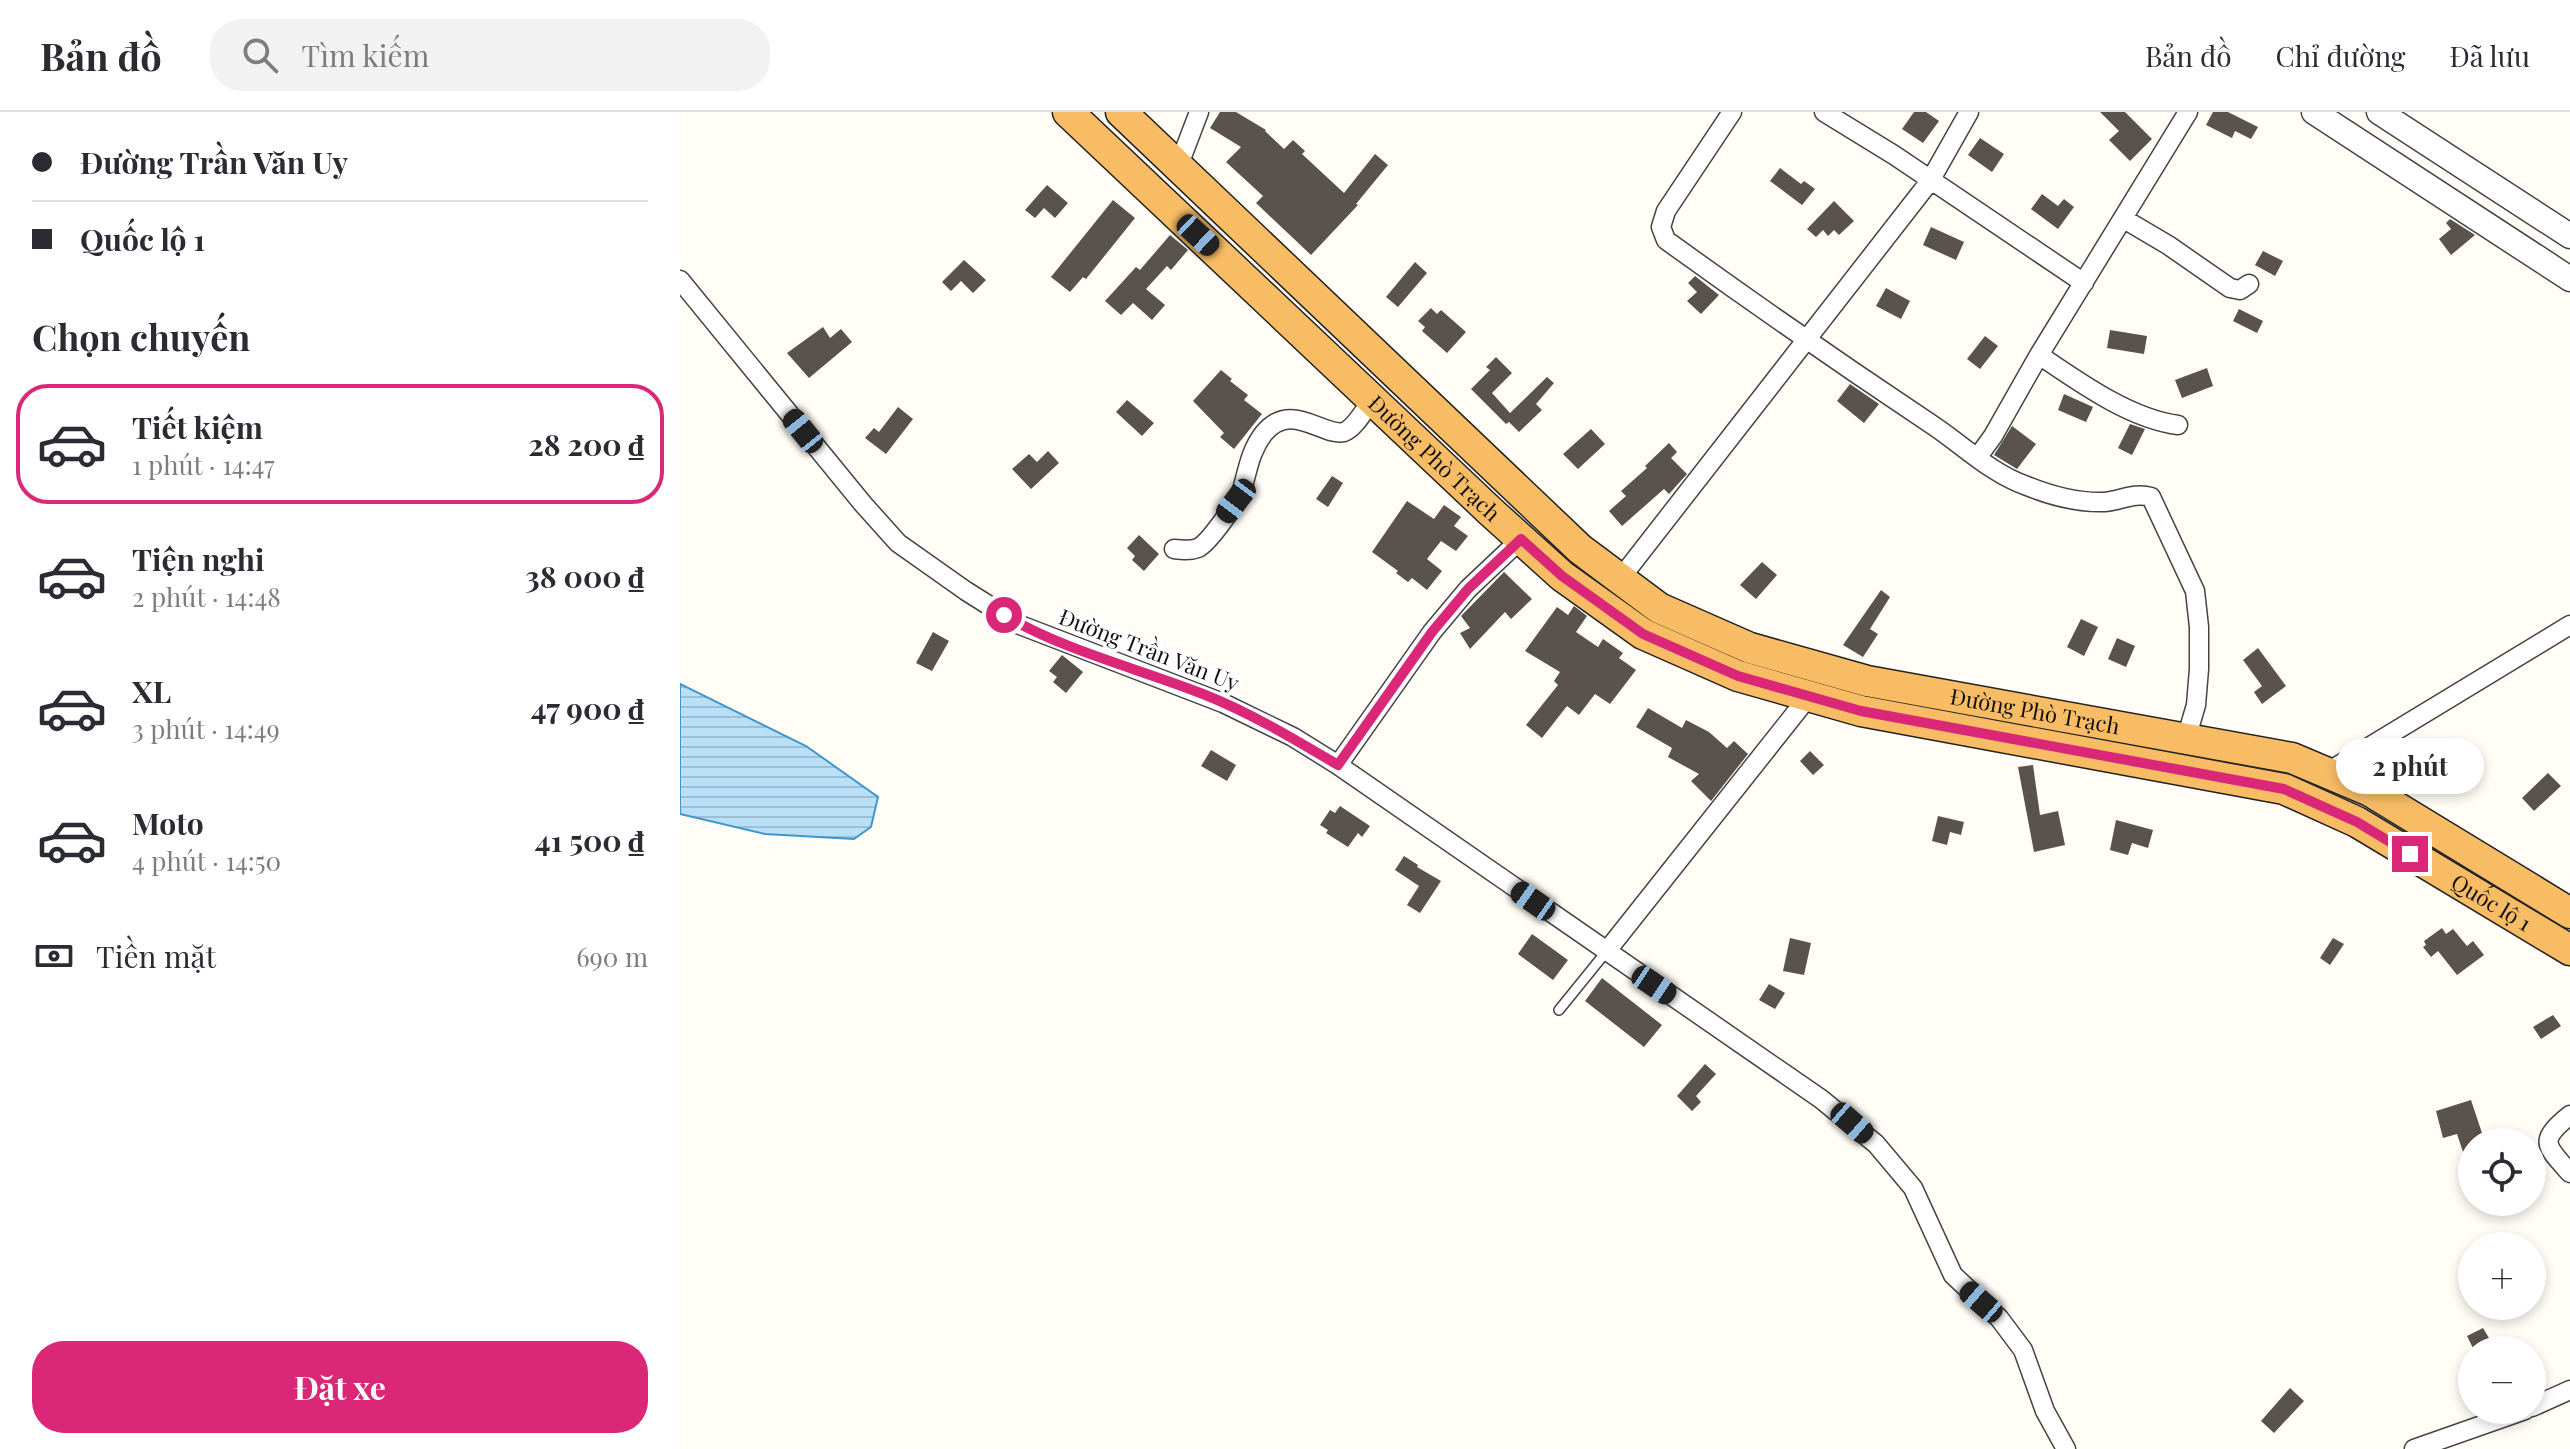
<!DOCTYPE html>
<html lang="vi">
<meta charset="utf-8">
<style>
body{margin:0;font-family:"Playfair Display",serif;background:#f2f2f3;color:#2b2b33;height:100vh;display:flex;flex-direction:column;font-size:30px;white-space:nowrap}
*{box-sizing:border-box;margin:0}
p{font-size:26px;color:#7c7c81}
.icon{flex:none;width:44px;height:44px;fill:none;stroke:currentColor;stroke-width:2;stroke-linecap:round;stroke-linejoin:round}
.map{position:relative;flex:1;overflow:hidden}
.sheet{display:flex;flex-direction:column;background:#fff;width:680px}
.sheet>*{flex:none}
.banner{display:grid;align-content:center;height:176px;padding:0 32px;background:#fff}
.fabs{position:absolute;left:1778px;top:1016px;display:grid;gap:16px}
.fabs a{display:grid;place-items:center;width:88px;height:88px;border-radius:50%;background:#fff;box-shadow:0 4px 12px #0003;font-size:40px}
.end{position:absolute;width:36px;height:36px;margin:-18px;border:10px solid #db2777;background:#fff;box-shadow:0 0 0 4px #fff}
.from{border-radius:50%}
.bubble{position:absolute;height:56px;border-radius:28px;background:#fff;box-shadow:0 4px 12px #0003;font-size:26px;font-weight:700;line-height:56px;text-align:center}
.car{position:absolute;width:24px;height:48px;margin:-24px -12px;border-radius:10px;box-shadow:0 0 6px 2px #0007;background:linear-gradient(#222 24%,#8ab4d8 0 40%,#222 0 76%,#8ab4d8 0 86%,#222 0)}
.banner b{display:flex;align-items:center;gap:28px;height:76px;font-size:30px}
.banner b+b{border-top:2px solid #e1e1e2}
.banner i{width:20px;height:20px;background:#2b2b33}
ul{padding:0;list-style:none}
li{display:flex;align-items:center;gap:24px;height:120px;margin:0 16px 12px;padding:0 16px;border:4px solid transparent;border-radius:32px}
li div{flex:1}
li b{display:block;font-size:30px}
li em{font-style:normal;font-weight:700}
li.on{border-color:#db2777}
li>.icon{width:72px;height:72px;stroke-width:1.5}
h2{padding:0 32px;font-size:36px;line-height:96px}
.pay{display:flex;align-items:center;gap:20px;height:88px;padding:0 32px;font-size:30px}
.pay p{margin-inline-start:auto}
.action{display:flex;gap:16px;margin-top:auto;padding:16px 32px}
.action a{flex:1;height:92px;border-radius:32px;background:#db2777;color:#fff;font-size:32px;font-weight:700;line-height:92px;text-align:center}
header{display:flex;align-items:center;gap:48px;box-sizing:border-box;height:112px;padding:0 40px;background:#fff;border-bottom:2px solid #e1e1e2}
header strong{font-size:38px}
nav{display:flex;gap:44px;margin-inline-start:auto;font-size:28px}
.search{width:560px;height:72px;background:#f2f2f3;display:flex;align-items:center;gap:20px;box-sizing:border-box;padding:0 28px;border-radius:32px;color:#7c7c81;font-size:30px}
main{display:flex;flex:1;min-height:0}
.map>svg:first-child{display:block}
</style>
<header>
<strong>Bản đồ</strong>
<div class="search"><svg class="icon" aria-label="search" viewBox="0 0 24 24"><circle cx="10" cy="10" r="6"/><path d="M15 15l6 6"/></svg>Tìm kiếm</div>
<nav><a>Bản đồ</a><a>Chỉ đường</a><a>Đã lưu</a></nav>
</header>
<main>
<section class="sheet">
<div class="banner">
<b><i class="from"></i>Đường Trần Văn Uy</b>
<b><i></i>Quốc lộ 1</b>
</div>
<h2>Chọn chuyến</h2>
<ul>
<li class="on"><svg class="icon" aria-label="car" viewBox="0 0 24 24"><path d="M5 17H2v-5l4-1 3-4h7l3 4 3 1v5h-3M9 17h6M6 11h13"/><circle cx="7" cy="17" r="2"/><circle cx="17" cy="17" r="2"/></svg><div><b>Tiết kiệm</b><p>1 phút · 14:47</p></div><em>28 200 ₫</em></li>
<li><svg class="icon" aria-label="car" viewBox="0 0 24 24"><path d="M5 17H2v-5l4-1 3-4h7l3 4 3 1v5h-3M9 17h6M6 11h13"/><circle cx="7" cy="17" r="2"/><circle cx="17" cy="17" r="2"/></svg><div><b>Tiện nghi</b><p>2 phút · 14:48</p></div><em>38 000 ₫</em></li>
<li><svg class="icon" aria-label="car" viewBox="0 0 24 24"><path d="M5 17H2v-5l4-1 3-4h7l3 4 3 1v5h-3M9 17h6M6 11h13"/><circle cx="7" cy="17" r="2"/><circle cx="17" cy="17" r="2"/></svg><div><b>XL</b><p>3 phút · 14:49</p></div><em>47 900 ₫</em></li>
<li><svg class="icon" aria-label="car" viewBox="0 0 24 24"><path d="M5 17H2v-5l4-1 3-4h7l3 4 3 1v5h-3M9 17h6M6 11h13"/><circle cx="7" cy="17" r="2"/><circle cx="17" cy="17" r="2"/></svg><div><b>Moto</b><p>4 phút · 14:50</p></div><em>41 500 ₫</em></li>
</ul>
<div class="pay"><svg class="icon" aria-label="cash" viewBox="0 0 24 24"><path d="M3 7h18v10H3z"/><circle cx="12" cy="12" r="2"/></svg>Tiền mặt<p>690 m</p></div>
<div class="action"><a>Đặt xe</a></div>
</section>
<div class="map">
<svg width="1890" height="1337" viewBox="0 0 1890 1337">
<defs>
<pattern id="water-rules" width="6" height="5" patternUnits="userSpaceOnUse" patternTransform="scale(2)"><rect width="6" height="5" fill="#b9e0f7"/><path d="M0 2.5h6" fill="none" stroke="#9ebfd3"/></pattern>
</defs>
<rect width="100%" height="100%" fill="#fffdf5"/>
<path fill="url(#water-rules)" stroke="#3f96cf" stroke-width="2" d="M0 572 126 634 198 685 191 715 174 727 85 722 0 702Z"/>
<path fill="#5a524d" d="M540 0H556L586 18 585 19 604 37 613 28 625 39 622 42 664 81 695 42 708 53 676 92 678 93 631 143 576 91 583 84 546 50 561 35 530 16Z
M1234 0H1246L1259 9 1243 31 1222 17Z
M1420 0H1445L1472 27 1450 49 1429 28 1439 19Z
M1533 0H1548L1578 15 1571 27 1555 19 1552 26 1526 13Z
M1300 26 1324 42 1312 60 1288 43Z
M1100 56 1121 72 1124 69 1135 77 1122 93 1090 69Z
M367 73 388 91 375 106 364 96 355 106 345 98Z
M1362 82 1378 94 1384 87 1394 95 1378 117 1351 97Z
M433 88 455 106 406 167 403 165 390 180 371 165Z
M1154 89 1174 109 1159 123 1154 118 1148 124 1143 118 1136 125 1127 117Z
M1770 107 1795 123 1771 143 1759 127 1771 117 1766 111Z
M1251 115 1284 130 1276 148 1243 133Z
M490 123 508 138 491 158 487 154 466 177 485 193 472 208 453 191 441 203 425 189 456 155 460 158Z
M1583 139 1603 149 1595 164 1575 153Z
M284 148 306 168 293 181 281 169 271 179 262 170Z
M735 150 747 161 718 195 706 185Z
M1015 164 1039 183 1021 202 1007 189 1017 180 1008 171Z
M1206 176 1230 189 1221 207 1196 194Z
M751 196 757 202 761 198 786 220 767 241 742 219 745 215 738 209Z
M1559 197 1583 209 1577 221 1553 209Z
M143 215 150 226 161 217 172 230 129 266 107 241Z
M1430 218 1467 224 1464 242 1427 236Z
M1305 224 1318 234 1300 257 1287 247Z
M816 245 832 261 812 281 830 301 867 265 874 271 856 292 862 298 839 320 829 310 826 312 791 277 810 258 806 255Z
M1527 256 1533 274 1502 286 1495 268Z
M541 258 552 267 550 269 568 283 564 288 582 302 554 337 540 325 544 321 513 289Z
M1170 272 1199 292 1184 311 1157 289Z
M1384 282 1413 295 1406 310 1378 298Z
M447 288 474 311 462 324 436 300Z
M218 295 233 307 206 342 185 326 194 316 199 320Z
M1450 312 1465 317 1452 343 1438 336Z
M1332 314 1356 332 1337 357 1314 343Z
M911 317 925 332 898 357 883 342Z
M989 331 997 340 991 346 1007 362 989 382 984 377 942 414 929 399 946 384 941 379 967 356 965 354Z
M368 339 379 351 351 377 332 357 349 342 357 350Z
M652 364 663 371 648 395 636 387Z
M727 389 754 407 764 393 781 405 774 414 788 424 776 439 761 429 747 447 762 459 747 478 732 466 728 470 716 461 718 459 692 440Z
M459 423 479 442 464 459 452 448 455 444 447 436Z
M1082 450 1097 463 1076 487 1060 473Z
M824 460 852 487 831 507 825 500 790 537 780 521 790 516 781 504Z
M1201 478 1210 485 1190 517 1198 522 1183 545 1163 533Z
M894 494 907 504 896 520 918 535 923 527 943 541 939 546 956 558 930 592 915 582 899 603 887 594 862 626 846 613 878 573 874 569 880 560 845 539 877 495 888 503Z
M1401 507 1418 515 1404 544 1387 535Z
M253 520 269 529 252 559 236 551Z
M1437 526 1455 534 1446 555 1428 547Z
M1578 536 1606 574 1582 592 1574 580 1582 574 1563 548Z
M382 543 403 560 386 581 373 570 377 565 369 559Z
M968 596 1002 616 1006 608 1029 620 1047 636 1054 629 1068 642 1031 689 1011 669 1019 662 988 645 992 636 956 615Z
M531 638 556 653 547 669 521 654Z
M1130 639 1144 653 1133 663 1120 649Z
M1353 653 1360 703 1378 699 1385 733 1354 740 1338 655Z
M1868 661 1881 674 1854 699 1842 686Z
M660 694 690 714 682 725 678 721 668 735 646 721 648 718 640 713 650 698 655 701Z
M1258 704 1284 710 1281 723 1270 720 1267 733 1252 729Z
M1436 708 1473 718 1468 736 1452 731 1448 743 1430 738Z
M724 744 738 753 737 755 761 769 740 801 727 793 739 774 715 758Z
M1762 816 1766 822 1773 817 1787 834 1793 829 1804 843 1777 863 1758 839 1751 845 1743 835 1746 833 1744 829Z
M852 822 888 848 873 868 838 842Z
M1110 826 1131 831 1124 863 1103 859Z
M1653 826 1664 832 1650 853 1640 846Z
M922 866 982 913 964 935 905 889Z
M1089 872 1105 881 1095 897 1079 888Z
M1873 903 1881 914 1861 927 1853 915Z
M1025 952 1036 962 1016 984 1021 990 1012 999 997 984Z
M1791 988 1805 1030H1792V1060L1790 1061 1777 1022 1763 1026 1756 999Z
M1803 1216 1809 1226 1805 1228 1810 1238H1794L1787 1224Z
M1610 1276 1624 1289 1594 1321 1581 1309Z"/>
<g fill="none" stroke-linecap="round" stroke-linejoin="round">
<g stroke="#444" stroke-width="12">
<path id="service" d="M879 898 926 840"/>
</g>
<g stroke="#444" stroke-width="21">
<path id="minor" d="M1052 0 986 99 981 115 986 128C1073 191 1161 252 1251 312 1283 333 1310 361 1347 374 1372 384 1397 391 1424 390 1440 389 1454 380 1471 385L1515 479 1519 515V557L1516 593 1506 627
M1144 0 1214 43 1404 171
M498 55 519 0
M1444 107 1488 133 1550 176 1560 178 1569 172
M0 168 183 392 218 431 286 479 340 513 543 591 613 625 658 653 1141 987 1196 1032 1233 1076 1273 1163 1319 1206 1343 1238 1365 1299 1386 1337
M1359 243C1399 270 1450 307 1498 313
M1297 346 1313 324 1359 243 1508 0
M494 437C502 438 510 439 518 436 529 431 558 389 562 378 568 357 570 339 584 321 611 288 643 325 664 320 675 316 685 297 692 288
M940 467 1250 69 1289 0
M658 653 752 520 788 477 841 427
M1646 661 1890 513
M926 840 1129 584
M1890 1003C1858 1029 1865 1033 1890 1061
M1852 1295 1890 1278
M1734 1337 1845 1298"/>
</g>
<g stroke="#444" stroke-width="27">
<path id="tertiary" d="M1634 0 1890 167
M1699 0 1890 124"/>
</g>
<g stroke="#222" stroke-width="33">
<g id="trunk">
<path id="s1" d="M388 0 810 399 882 464 963 522 1058 564 1181 599 1604 677 1677 710 1890 838"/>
<path id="s2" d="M441 0 900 437 979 496 1070 536 1187 569 1612 646 1690 679 1890 801"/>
</g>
</g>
<use href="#service" stroke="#fff" stroke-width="9"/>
<use href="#minor" stroke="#fff" stroke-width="18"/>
<use href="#tertiary" stroke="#fff" stroke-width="24"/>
<use href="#trunk" stroke="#f7bc64" stroke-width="30"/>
</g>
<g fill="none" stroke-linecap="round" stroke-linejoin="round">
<path stroke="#db2777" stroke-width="10" d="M324 503C385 539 457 556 523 582 571 601 614 627 658 653L752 520 788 477 841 427 882 464 963 522 1058 564 1181 599 1604 677 1677 710 1730 742"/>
</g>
<g text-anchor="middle" stroke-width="8" stroke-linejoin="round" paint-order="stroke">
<g font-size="22" fill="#111" stroke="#fff">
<text dy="8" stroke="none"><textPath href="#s1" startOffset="504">Đường Phò Trạch</textPath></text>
<text transform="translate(469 538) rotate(21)" y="8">Đường Trần Văn Uy</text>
<text dy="8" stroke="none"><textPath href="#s2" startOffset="1124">Đường Phò Trạch</textPath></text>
<text dy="8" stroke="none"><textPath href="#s1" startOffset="1676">Quốc lộ 1</textPath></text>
</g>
</g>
</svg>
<div class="fabs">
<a><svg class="icon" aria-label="locate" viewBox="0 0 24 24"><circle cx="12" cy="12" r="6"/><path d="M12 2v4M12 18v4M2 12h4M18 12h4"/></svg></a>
<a>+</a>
<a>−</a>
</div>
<i class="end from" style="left:324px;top:503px"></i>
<i class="end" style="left:1730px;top:742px"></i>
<div class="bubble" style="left:1656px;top:626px;width:148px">2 phút</div>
<i class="car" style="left:518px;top:123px;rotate:133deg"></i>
<i class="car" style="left:123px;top:319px;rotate:321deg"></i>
<i class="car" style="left:556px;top:389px;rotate:217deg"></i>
<i class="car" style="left:853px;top:789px;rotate:305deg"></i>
<i class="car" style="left:974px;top:873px;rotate:124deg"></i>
<i class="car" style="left:1172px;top:1011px;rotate:131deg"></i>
<i class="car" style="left:1301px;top:1190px;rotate:311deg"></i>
</div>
</main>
